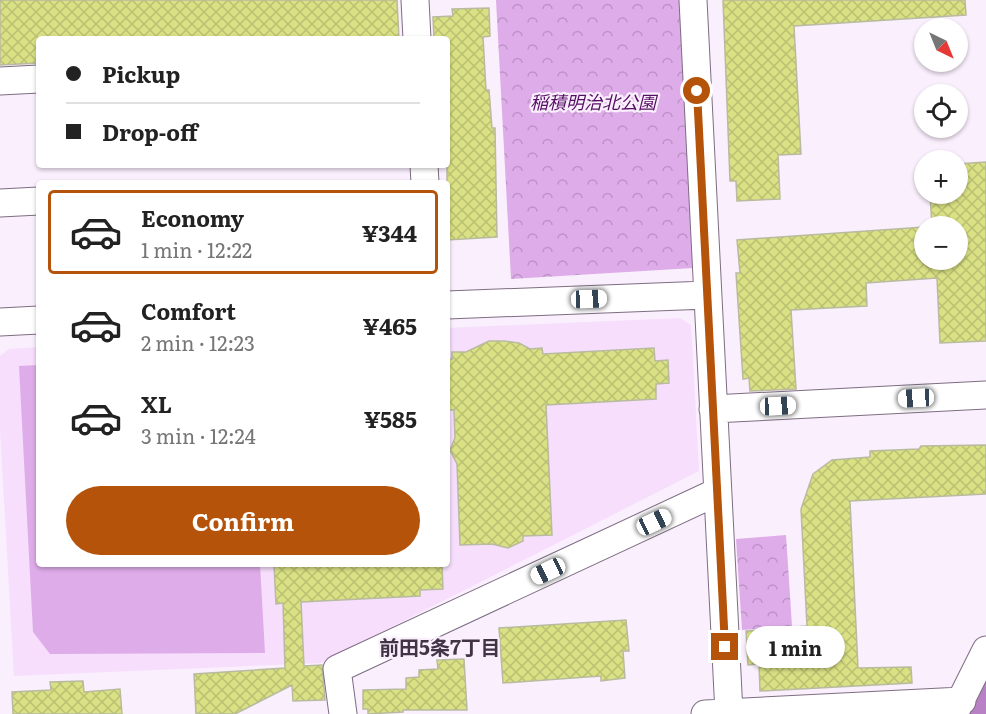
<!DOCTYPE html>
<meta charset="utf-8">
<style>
body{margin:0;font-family:Literata,"Noto Sans JP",serif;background:#f6f6f6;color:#222;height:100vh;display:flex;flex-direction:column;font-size:22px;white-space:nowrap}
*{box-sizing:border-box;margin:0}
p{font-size:20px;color:#767676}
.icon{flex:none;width:33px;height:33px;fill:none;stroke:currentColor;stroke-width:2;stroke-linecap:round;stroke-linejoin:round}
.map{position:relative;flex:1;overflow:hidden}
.side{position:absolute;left:36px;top:180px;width:414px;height:387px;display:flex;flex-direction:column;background:#fff;border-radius:6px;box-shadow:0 2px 4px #0004}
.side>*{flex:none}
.banner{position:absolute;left:36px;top:36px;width:414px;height:132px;border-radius:6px;box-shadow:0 2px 4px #0004;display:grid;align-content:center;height:132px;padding:0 30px;background:#fff}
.needle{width:39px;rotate:137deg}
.tools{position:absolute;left:914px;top:18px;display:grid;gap:12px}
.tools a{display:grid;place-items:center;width:54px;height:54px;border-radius:50%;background:#fff;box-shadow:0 2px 4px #0004;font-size:30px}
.end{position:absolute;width:27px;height:27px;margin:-14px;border:8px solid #b45309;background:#fff;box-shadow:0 0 0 3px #fff}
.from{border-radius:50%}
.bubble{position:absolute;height:42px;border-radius:21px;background:#fff;box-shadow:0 2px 4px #0004;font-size:20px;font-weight:700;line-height:42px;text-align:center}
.car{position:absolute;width:18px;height:36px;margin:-18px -9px;border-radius:8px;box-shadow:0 0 4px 2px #0007;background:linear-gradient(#fff 24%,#345 0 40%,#fff 0 76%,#345 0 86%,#fff 0)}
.banner b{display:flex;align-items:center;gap:21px;height:57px;font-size:22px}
.banner b+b{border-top:2px solid #e0e0e0}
.banner i{width:15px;height:15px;background:#222}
ul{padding:10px 0 0;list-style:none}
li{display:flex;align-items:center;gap:18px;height:84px;margin:0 12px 9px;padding:0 18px;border:3px solid transparent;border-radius:6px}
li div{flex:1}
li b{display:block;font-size:22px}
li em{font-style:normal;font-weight:700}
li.selected{border-color:#b45309}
li>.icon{width:54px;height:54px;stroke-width:1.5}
.button{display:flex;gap:12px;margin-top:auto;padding:12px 30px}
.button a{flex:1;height:69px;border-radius:36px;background:#b45309;color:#fff;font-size:24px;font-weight:700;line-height:69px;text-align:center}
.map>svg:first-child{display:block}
</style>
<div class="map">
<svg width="986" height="714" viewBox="0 0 986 714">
<defs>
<pattern id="park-crowns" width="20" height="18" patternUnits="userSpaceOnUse" patternTransform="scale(1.5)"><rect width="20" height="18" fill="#deace9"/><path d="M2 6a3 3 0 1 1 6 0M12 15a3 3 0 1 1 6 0" fill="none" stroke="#bd93c7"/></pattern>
<pattern id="building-cross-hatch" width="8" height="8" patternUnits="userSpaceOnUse" patternTransform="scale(1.5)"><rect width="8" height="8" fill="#dae184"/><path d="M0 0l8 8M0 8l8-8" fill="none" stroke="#bac071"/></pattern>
</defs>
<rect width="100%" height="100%" fill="#faeffd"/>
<path fill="#f6defc" d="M680 318 691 325 699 471 321 663 14 676 0 429V356L9 349 39 347V564H447V328Z"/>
<path fill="#deace9" d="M39 365V564H260L265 653 50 654 33 632 19 366Z"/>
<path fill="url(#park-crowns)" d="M496 0H680L693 268 511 279Z
M786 535 792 626 742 630 736 539Z"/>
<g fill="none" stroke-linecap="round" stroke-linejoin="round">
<path stroke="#b981c5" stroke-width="42" d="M981 714 986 702"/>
</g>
<path fill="url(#building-cross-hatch)" stroke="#b8bb9f" stroke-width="1.5" d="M0 0H397L399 39H39V63L0 65Z
M723 0H965L966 15 794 26 801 154 778 155 780 199 737 201 736 181H730Z
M489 8 490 36 483 37 486 90H489L492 128H495L497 237 447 240V39H434L433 17 453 16 452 9Z
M986 162V341L940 343 937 278 866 283 867 306 791 310 796 389 750 391 749 378 743 379 736 273H740L737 240 924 227V260H957V226H932L930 194H957V164Z
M489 341H504L519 343 530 349 542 348 543 354 654 348 655 361 668 360 669 383 656 384V399L546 405 552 535 523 536V541L508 548 492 544 460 545 457 464 450 450 455 438 454 410H447V359H452V352H466Z
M986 445V494L850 501 858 668 911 667 912 683 760 691 759 664 748 665 746 631 807 626 801 509 813 474 832 460 870 457V451L919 449 921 446Z
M274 564H442L443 589 420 590V596L301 602 304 666 322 665 325 700 293 701 292 685 235 714H196L194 674 285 668 283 603 276 604Z
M626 620 629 651H623L625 678 601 681V676L503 683 499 628Z
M464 659 467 710H403V712L368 714V709H363V690L406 689V678L419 677V670L438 669 437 660Z
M83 681 84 692 120 689 122 714H13L12 692 51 690 50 682Z"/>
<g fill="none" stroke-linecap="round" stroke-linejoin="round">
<g stroke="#7e6d82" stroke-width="29">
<path id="minor" d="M415 0 417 39
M693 0 729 713
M0 81 39 79
M424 165 425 183
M0 203 39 201
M447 305 707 295
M0 322 39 320
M713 409 986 395
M343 714 337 669 717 492
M705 714 962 701
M954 714 986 650"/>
</g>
<use href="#minor" stroke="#fff" stroke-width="27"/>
</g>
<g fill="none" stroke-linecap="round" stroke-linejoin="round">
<path stroke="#b45309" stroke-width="8" d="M697 91 725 647"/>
</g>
<g text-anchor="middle" stroke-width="4.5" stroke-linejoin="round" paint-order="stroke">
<g font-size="18" font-style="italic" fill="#560e64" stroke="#faeffd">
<text x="593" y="109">稲積明治北公園</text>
</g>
<g font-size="20" font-weight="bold" fill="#423345" stroke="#faeffd">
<text x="440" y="655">前田5条7丁目</text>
</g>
</g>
</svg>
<div class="tools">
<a><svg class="needle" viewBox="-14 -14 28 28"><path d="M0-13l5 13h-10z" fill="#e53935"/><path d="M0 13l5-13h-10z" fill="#767676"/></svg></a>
<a><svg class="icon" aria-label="locate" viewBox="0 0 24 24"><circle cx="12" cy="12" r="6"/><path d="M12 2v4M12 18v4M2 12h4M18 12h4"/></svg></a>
<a>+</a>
<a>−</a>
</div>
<i class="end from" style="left:697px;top:91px"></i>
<i class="end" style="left:725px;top:647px"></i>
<div class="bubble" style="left:746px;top:626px;width:99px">1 min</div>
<i class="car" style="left:589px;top:299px;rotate:88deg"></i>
<i class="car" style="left:916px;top:398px;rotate:267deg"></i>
<i class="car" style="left:778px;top:406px;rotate:87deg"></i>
<i class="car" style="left:654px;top:522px;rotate:65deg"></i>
<i class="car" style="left:548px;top:571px;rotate:245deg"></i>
<div class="banner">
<b><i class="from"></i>Pickup</b>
<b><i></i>Drop-off</b>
</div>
<section class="side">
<ul>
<li class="selected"><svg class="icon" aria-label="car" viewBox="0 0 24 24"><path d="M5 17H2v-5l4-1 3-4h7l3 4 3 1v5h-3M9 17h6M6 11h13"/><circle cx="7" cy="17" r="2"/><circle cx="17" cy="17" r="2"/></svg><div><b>Economy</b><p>1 min · 12:22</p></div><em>¥344</em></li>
<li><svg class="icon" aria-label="car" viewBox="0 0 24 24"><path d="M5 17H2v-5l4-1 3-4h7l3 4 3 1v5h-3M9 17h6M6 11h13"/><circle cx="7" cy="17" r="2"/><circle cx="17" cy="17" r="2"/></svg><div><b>Comfort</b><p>2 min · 12:23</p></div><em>¥465</em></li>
<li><svg class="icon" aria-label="car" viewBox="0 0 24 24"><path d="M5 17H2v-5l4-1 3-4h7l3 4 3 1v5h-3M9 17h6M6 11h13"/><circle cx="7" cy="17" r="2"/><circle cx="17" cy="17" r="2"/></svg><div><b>XL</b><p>3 min · 12:24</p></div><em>¥585</em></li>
</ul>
<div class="button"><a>Confirm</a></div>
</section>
</div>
